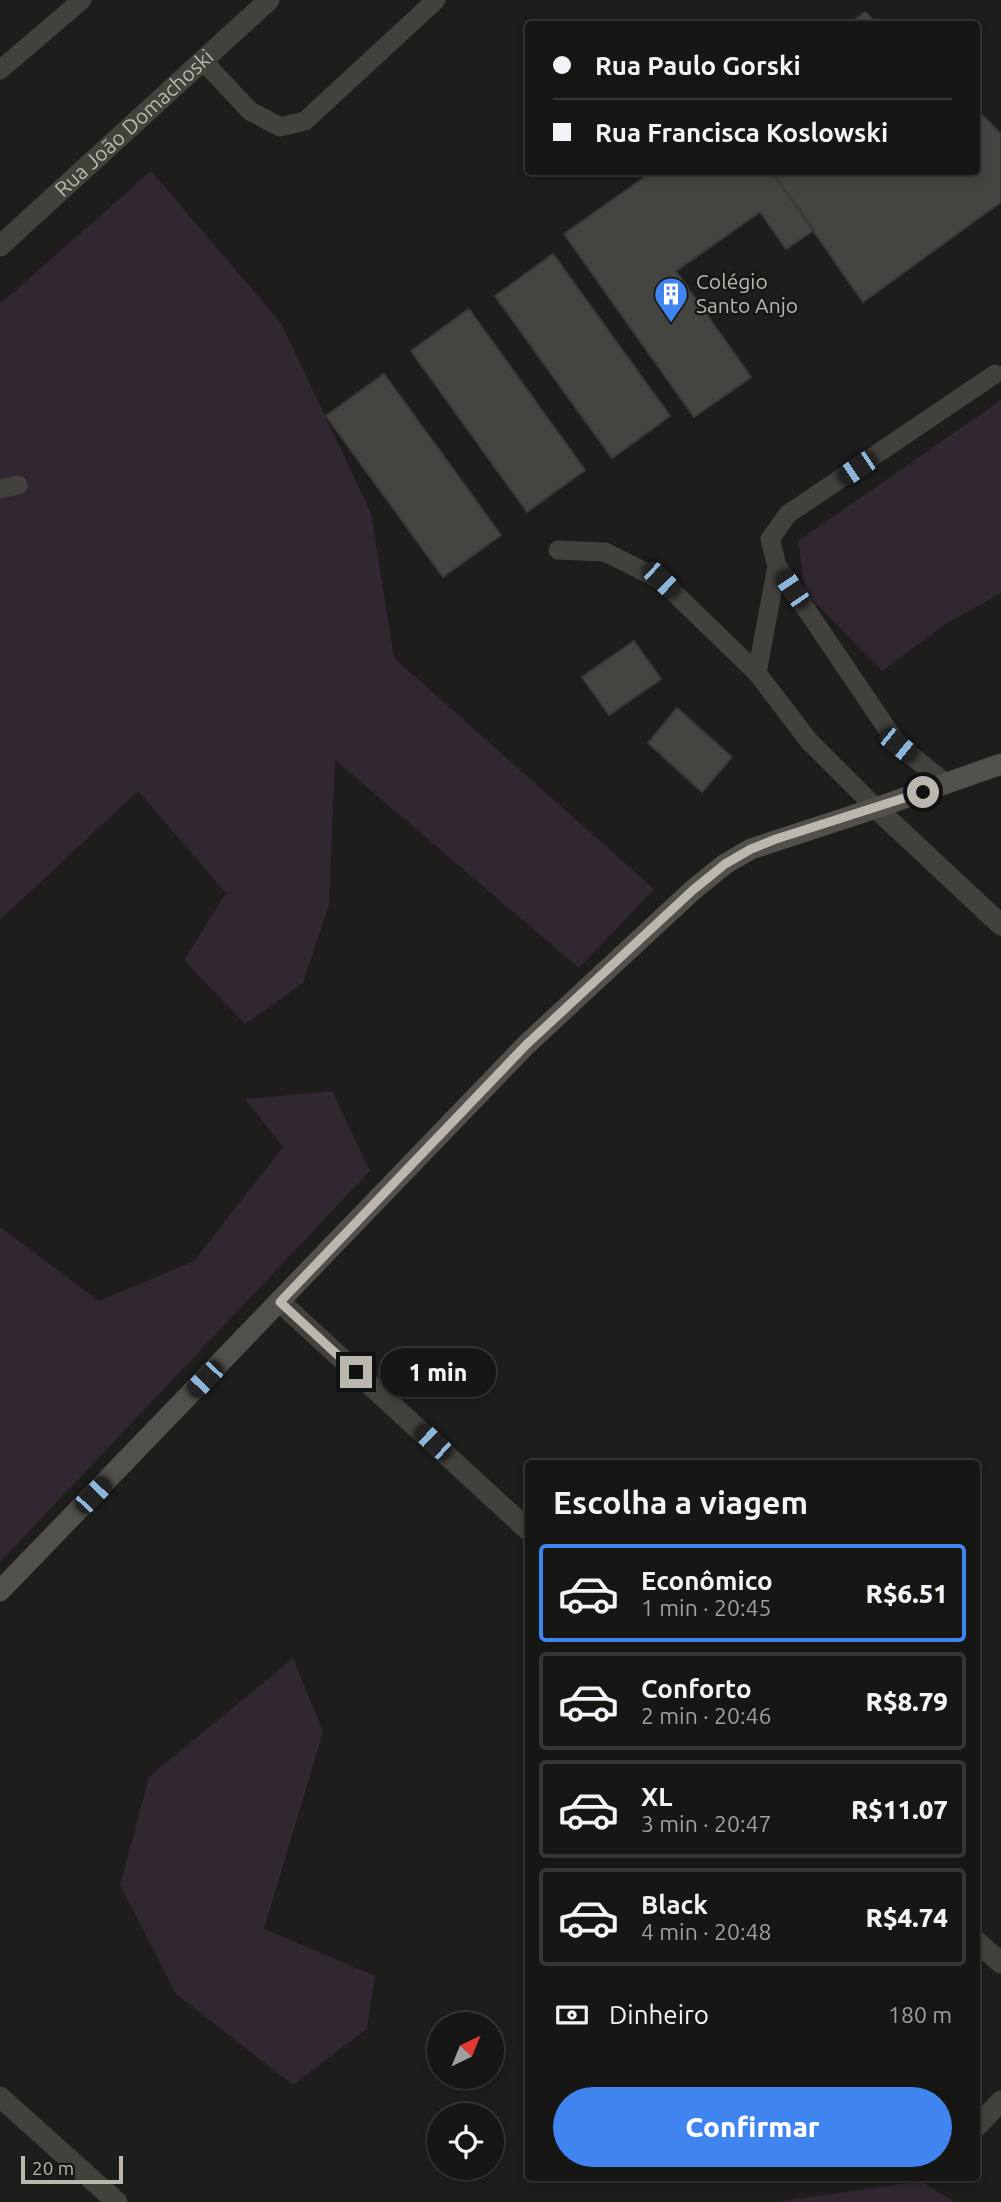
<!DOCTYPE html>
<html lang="pt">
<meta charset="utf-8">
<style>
body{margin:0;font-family:Ubuntu,sans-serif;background:#1f1f1d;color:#f1f3f6;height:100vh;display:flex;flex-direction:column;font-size:26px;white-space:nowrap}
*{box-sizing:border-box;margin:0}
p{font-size:23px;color:#9e9fa0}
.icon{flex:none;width:38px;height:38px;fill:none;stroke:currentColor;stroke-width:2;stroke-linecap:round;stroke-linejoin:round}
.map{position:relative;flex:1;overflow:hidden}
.sheet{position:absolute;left:525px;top:1460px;width:455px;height:721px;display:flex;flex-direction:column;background:#161614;border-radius:7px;box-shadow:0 4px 10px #0003,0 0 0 2px #353534}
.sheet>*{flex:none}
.top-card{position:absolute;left:525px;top:21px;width:455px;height:154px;border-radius:7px;box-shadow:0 4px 10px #0003,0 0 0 2px #353534;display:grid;align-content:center;height:154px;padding:0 28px;background:#161614}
.needle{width:46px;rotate:43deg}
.tools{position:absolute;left:427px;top:2012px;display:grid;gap:14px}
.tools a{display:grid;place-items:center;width:77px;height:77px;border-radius:50%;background:#161614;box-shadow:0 4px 10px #0003,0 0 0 2px #353534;font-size:35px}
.scale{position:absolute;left:21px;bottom:18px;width:102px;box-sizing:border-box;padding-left:7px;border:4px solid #bcb7ae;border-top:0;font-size:19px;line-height:24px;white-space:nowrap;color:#bcb7ae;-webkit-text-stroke:5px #181816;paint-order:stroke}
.end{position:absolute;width:32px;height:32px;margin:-16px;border:9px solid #bcb7ae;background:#111;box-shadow:0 0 0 4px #111}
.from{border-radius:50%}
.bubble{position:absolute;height:49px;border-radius:24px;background:#161614;box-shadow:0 4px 10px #0003,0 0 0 2px #353534;font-size:23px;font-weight:800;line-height:49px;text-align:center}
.car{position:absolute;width:21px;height:42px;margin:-21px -10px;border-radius:9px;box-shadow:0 0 5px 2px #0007;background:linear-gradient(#222 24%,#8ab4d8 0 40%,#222 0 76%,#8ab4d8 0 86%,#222 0)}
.top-card b{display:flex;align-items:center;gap:24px;height:66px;font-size:26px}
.top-card b+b{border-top:2px solid #353534}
.top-card i{width:18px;height:18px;background:#f1f3f6}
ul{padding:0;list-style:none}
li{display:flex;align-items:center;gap:21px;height:98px;margin:0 14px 10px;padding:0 14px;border:4px solid #353534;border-radius:7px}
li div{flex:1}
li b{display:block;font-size:26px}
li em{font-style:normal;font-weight:800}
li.active{border-color:#4084f0}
li>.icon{width:63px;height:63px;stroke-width:1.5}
h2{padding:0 28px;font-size:32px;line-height:84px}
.pay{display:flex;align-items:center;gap:18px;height:77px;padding:0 28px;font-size:26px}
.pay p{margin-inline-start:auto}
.action{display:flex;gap:14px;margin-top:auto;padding:14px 28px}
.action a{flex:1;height:80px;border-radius:42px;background:#4084f0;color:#fff;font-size:28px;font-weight:800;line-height:80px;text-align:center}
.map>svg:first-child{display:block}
</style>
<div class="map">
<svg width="1001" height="2202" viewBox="0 0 1001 2202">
<rect width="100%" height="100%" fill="#1d1d1b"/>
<path fill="#302730" d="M151 171 281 323 371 513 394 658 654 889 579 968 335 760 329 906 303 983 245 1024 184 960 226 893 138 791 0 920V304Z
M1001 400V593L947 623 882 671 805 592 798 541Z
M332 1091 370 1171 0 1562V1227L99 1301 194 1261 283 1147 245 1099Z
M293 1658 323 1732 264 1929 375 1976 367 2029 293 2085 176 1994 120 1885 149 1777Z
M920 2181 955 2202H776Z"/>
<path fill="#444440" stroke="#393935" stroke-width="2" d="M865 12 878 24H849Z
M976 109 1001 134V202L863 302 772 172H976Z
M652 172H772L814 230 786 249 760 212 676 271 751 377 694 417 564 234Z
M553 254 670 416 612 458 495 296Z
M469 309 585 470 527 512 411 351Z
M384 374 501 535 443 577 326 416Z
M634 641 661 679 609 715 582 677Z
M677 708 732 757 702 792 648 743Z"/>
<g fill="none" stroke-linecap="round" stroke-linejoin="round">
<path stroke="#42413c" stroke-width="19" d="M203 61 250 111 280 127 305 121 436 0
M0 70 82 0
M0 489 18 485
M558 550 605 552 661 580 757 673 809 741 876 808
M757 673 777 566
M947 784 898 745 777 566 770 539 788 514 995 374"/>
<g stroke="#42413c" stroke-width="21">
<path id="s1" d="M0 246 269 0"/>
<path d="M876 808 1001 925"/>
<path d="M280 1302 528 1530"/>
<path d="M976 1941 1001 1963"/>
<path d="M0 2097 117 2202"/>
<path d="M976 2127 1001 2101"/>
</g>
<path stroke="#52504a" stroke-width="21" d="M0 1591 526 1045 693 890 725 864 751 849 876 808 1001 764"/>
</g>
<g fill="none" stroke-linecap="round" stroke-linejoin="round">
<path stroke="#bcb7ae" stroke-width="9" d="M356 1372 280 1302 526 1045 693 890 725 864 751 849 776 839 923 792"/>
</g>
<defs>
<g id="building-pin" transform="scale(1.75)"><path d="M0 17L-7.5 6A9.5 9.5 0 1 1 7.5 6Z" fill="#4084f0" stroke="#181816"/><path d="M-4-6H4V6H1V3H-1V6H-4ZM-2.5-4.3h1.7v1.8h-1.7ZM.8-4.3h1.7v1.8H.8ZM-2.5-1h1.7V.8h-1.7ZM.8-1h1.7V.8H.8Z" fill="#fff"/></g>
</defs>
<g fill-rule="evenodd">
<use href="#building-pin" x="671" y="294"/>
</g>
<g text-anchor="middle" stroke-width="5" stroke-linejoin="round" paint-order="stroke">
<g font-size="21" fill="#bcb7ae" stroke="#181816">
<text dy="7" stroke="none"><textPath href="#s1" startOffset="182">Rua João Domachoski</textPath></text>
</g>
<g font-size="21" fill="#bcb7ae" stroke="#181816" text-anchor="start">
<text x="696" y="289">Colégio<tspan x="696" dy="24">Santo Anjo</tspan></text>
</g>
</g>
</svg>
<div class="tools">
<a><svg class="needle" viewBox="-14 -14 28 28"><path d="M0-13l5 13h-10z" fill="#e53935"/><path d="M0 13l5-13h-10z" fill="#9e9fa0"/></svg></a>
<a><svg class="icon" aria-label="locate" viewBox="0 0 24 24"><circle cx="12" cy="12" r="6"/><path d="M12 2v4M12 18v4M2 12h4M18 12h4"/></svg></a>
</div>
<div class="scale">20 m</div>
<i class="end from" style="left:923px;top:792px"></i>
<i class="end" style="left:356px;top:1372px"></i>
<div class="bubble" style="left:380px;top:1348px;width:116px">1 min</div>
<i class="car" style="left:857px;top:468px;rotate:236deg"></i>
<i class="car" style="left:661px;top:580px;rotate:134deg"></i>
<i class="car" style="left:792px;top:589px;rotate:326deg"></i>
<i class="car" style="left:898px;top:745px;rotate:129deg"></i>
<i class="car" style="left:205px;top:1379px;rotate:224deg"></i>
<i class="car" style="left:433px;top:1442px;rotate:313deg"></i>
<i class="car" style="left:93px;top:1495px;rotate:44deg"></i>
<div class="top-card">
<b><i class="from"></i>Rua Paulo Gorski</b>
<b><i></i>Rua Francisca Koslowski</b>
</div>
<section class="sheet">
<h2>Escolha a viagem</h2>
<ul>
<li class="active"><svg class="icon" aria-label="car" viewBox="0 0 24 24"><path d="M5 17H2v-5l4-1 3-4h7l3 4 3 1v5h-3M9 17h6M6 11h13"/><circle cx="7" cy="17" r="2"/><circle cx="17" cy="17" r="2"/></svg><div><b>Econômico</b><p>1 min · 20:45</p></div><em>R$6.51</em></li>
<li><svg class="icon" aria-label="car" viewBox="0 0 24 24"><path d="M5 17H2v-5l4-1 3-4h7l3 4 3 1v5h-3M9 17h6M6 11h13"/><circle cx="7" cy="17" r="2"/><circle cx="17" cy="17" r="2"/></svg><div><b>Conforto</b><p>2 min · 20:46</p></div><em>R$8.79</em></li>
<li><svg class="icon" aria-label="car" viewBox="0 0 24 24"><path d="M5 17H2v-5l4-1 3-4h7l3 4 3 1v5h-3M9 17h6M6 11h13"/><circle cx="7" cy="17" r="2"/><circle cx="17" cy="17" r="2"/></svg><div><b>XL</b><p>3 min · 20:47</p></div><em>R$11.07</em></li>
<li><svg class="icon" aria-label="car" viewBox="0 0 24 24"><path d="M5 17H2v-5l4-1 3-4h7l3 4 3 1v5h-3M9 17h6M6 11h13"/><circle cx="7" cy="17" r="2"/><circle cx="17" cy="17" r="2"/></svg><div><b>Black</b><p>4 min · 20:48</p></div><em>R$4.74</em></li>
</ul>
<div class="pay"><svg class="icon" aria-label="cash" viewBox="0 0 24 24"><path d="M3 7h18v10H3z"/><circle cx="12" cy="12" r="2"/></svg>Dinheiro<p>180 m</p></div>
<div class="action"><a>Confirmar</a></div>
</section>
</div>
